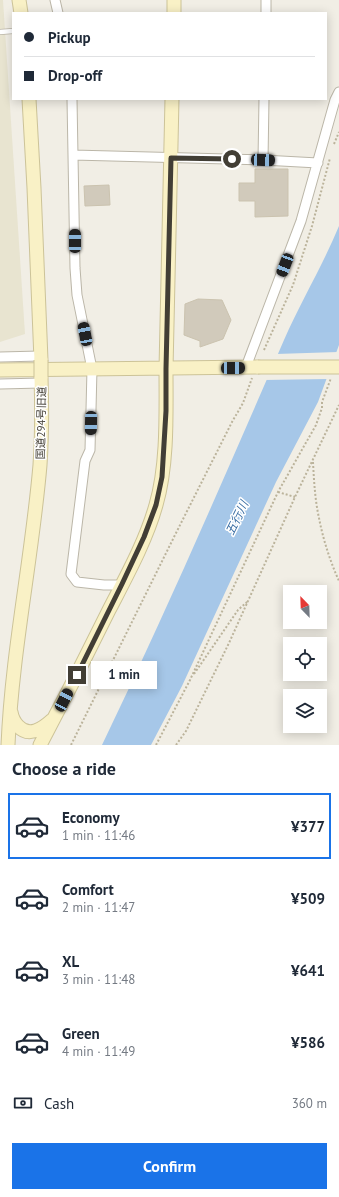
<!DOCTYPE html>
<meta charset="utf-8">
<style>
body{margin:0;font-family:"PT Sans","Noto Sans JP",sans-serif;background:#f6f6f7;color:#1f2937;height:100vh;display:flex;flex-direction:column;font-size:15px;white-space:nowrap}
*{box-sizing:border-box;margin:0}
p{font-size:13px;color:#747a83}
.icon{flex:none;width:22px;height:22px;fill:none;stroke:currentColor;stroke-width:2;stroke-linecap:round;stroke-linejoin:round}
.map{position:relative;height:745px;overflow:hidden}
.side{display:flex;flex-direction:column;background:#fff;flex:1}
.side>*{flex:none}
.banner{position:absolute;left:12px;top:12px;width:315px;height:88px;border-radius:0px;box-shadow:0 2px 10px #0003;display:grid;align-content:center;height:88px;padding:0 12px;background:#fff}
.needle{width:26px;rotate:337deg}
.fabs{position:absolute;left:283px;top:585px;display:grid;gap:8px}
.fabs a{display:grid;place-items:center;width:44px;height:44px;border-radius:0px;background:#fff;box-shadow:0 2px 10px #0003;font-size:20px}
.end{position:absolute;width:18px;height:18px;margin:-9px;border:5px solid #423e35;background:#fff;box-shadow:0 0 0 2px #fff}
.from{border-radius:50%}
.bubble{position:absolute;height:28px;border-radius:0px;background:#fff;box-shadow:0 2px 10px #0003;font-size:13px;font-weight:700;line-height:28px;text-align:center}
.car{position:absolute;width:12px;height:24px;margin:-12px -6px;border-radius:5px;box-shadow:0 0 3px 1px #0007;background:linear-gradient(#222 24%,#8ab4d8 0 40%,#222 0 76%,#8ab4d8 0 86%,#222 0)}
.banner b{display:flex;align-items:center;gap:14px;height:38px;font-size:15px}
.banner b+b{border-top:1px solid #e0e1e3}
.banner i{width:10px;height:10px;background:#1f2937}
ul{padding:0;list-style:none}
li{display:flex;align-items:center;gap:12px;height:66px;margin:0 8px 6px;padding:0 4px;border:2px solid transparent;border-radius:0px}
li div{flex:1}
li b{display:block;font-size:15px}
li em{font-style:normal;font-weight:700}
li.current{border-color:#1a73e8}
li>.icon{width:36px;height:36px;stroke-width:1.5}
h2{padding:0 12px;font-size:18px;line-height:48px}
.pay{display:flex;align-items:center;gap:10px;height:44px;padding:0 12px;font-size:15px}
.pay p{margin-inline-start:auto}
.button{display:flex;gap:8px;margin-top:auto;padding:8px 12px}
.button a{flex:1;height:46px;border-radius:0px;background:#1a73e8;color:#fff;font-size:16px;font-weight:700;line-height:46px;text-align:center}
.map>svg:first-child{display:block}
</style>
<div class="map">
<svg width="339" height="745" viewBox="0 0 339 745">
<rect width="100%" height="100%" fill="#f1eee5"/>
<path fill="#e8e4d0" d="M0 0H3L25 334 0 342Z"/>
<path fill="#a6c7e8" d="M339 226V345L318 402 276 482 182 686 151 745H102C166 612 225 476 284 340 301 301 323 265 339 226Z"/>
<path fill="#f1eee5" d="M338 352 328 379 264 380 276 354Z"/>
<path fill="#d1cabb" stroke="#cbc3af" d="M255 169H288V216L255 217V201H239V183H255Z
M109 185 110 205 85 206 84 186Z
M198 299 222 300 231 320 223 339 200 347V341L184 335 185 304Z"/>
<g fill="none" stroke-linecap="round" stroke-linejoin="round">
<g stroke="#bbb6a8" stroke-width="6">
<path id="lane" d="M0 32 13 31"/>
</g>
<g stroke="#bbb6a8" stroke-width="11">
<path id="street" d="M55 0 58 13
M266 13V0
M72 99 75 268 77 295 92 369 90 450 85 461 71 574 77 582 104 585H122
M73 155 263 160 318 163
M263 160 264 99
M0 357 40 356
M246 367 301 221 335 100 339 92
M0 384 41 383"/>
</g>
<g stroke="#ccc398" stroke-width="15">
<path id="secondary" d="M19 0 21 13
M174 13V0
M29 99 34 188 41 360
M0 370 258 367
M11 712C12 718 14 722 18 726 29 738 42 729 52 720
M8 745C12 651 32 559 40 465 42 436 42 407 41 377
M40 745C64 700 87 655 109 610 126 577 146 541 156 505 168 464 166 412 166 369L172 99"/>
</g>
<path stroke="#bbb39b" stroke-width="2" stroke-dasharray="2 2" stroke-linecap="butt" d="M334 144 339 132
M264 350 293 285 312 226 330 158
M313 462C314 481 315 500 319 518 323 539 330 561 339 581
M278 492 295 497
M194 674 238 610 247 602
M71 745 175 535 232 422 243 403 252 378
M156 745 190 680 278 492 316 425 322 408V402L331 378
M176 745 186 731 229 643 295 497 339 405"/>
<use href="#lane" stroke="#fff" stroke-width="4.5"/>
<use href="#street" stroke="#fff" stroke-width="9"/>
<use href="#secondary" stroke="#f9f1c6" stroke-width="13"/>
<g stroke="#ccc398" stroke-width="15" stroke-linecap="butt">
<path id="secondary-bridge" d="M41 360V377
M258 367H339"/>
</g>
<use href="#secondary-bridge" stroke="#f9f1c6" stroke-width="13"/>
</g>
<g fill="none" stroke-linecap="round" stroke-linejoin="round">
<path stroke="#423e35" stroke-width="5" d="M77 675 122 584 144 537 156 505 162 477 166 411V369L171 158 232 159"/>
</g>
<g text-anchor="middle" stroke-width="3" stroke-linejoin="round" paint-order="stroke">
<g font-size="11" fill="#423e35" stroke="#fff">
<text transform="translate(41 423) rotate(-89)" y="4">国道294号旧道</text>
</g>
<g font-size="12" font-style="italic" fill="#396da3" stroke="#fff">
<text transform="translate(237 518) rotate(-64)" y="4">五行川</text>
</g>
</g>
</svg>
<div class="fabs">
<a><svg class="needle" viewBox="-14 -14 28 28"><path d="M0-13l5 13h-10z" fill="#e53935"/><path d="M0 13l5-13h-10z" fill="#747a83"/></svg></a>
<a><svg class="icon" aria-label="locate" viewBox="0 0 24 24"><circle cx="12" cy="12" r="6"/><path d="M12 2v4M12 18v4M2 12h4M18 12h4"/></svg></a>
<a><svg class="icon" aria-label="layers" viewBox="0 0 24 24"><path d="M12 4l9 5-9 5-9-5zM3 14l9 5 9-5"/></svg></a>
</div>
<i class="end from" style="left:232px;top:159px"></i>
<i class="end" style="left:77px;top:675px"></i>
<div class="bubble" style="left:91px;top:661px;width:66px">1 min</div>
<i class="car" style="left:263px;top:160px;rotate:92deg"></i>
<i class="car" style="left:75px;top:241px;rotate:0deg"></i>
<i class="car" style="left:285px;top:265px;rotate:201deg"></i>
<i class="car" style="left:85px;top:334px;rotate:349deg"></i>
<i class="car" style="left:233px;top:368px;rotate:89deg"></i>
<i class="car" style="left:91px;top:423px;rotate:181deg"></i>
<i class="car" style="left:64px;top:700px;rotate:27deg"></i>
<div class="banner">
<b><i class="from"></i>Pickup</b>
<b><i></i>Drop-off</b>
</div>
</div>
<section class="side">
<h2>Choose a ride</h2>
<ul>
<li class="current"><svg class="icon" aria-label="car" viewBox="0 0 24 24"><path d="M5 17H2v-5l4-1 3-4h7l3 4 3 1v5h-3M9 17h6M6 11h13"/><circle cx="7" cy="17" r="2"/><circle cx="17" cy="17" r="2"/></svg><div><b>Economy</b><p>1 min · 11:46</p></div><em>¥377</em></li>
<li><svg class="icon" aria-label="car" viewBox="0 0 24 24"><path d="M5 17H2v-5l4-1 3-4h7l3 4 3 1v5h-3M9 17h6M6 11h13"/><circle cx="7" cy="17" r="2"/><circle cx="17" cy="17" r="2"/></svg><div><b>Comfort</b><p>2 min · 11:47</p></div><em>¥509</em></li>
<li><svg class="icon" aria-label="car" viewBox="0 0 24 24"><path d="M5 17H2v-5l4-1 3-4h7l3 4 3 1v5h-3M9 17h6M6 11h13"/><circle cx="7" cy="17" r="2"/><circle cx="17" cy="17" r="2"/></svg><div><b>XL</b><p>3 min · 11:48</p></div><em>¥641</em></li>
<li><svg class="icon" aria-label="car" viewBox="0 0 24 24"><path d="M5 17H2v-5l4-1 3-4h7l3 4 3 1v5h-3M9 17h6M6 11h13"/><circle cx="7" cy="17" r="2"/><circle cx="17" cy="17" r="2"/></svg><div><b>Green</b><p>4 min · 11:49</p></div><em>¥586</em></li>
</ul>
<div class="pay"><svg class="icon" aria-label="cash" viewBox="0 0 24 24"><path d="M3 7h18v10H3z"/><circle cx="12" cy="12" r="2"/></svg>Cash<p>360 m</p></div>
<div class="button"><a>Confirm</a></div>
</section>
